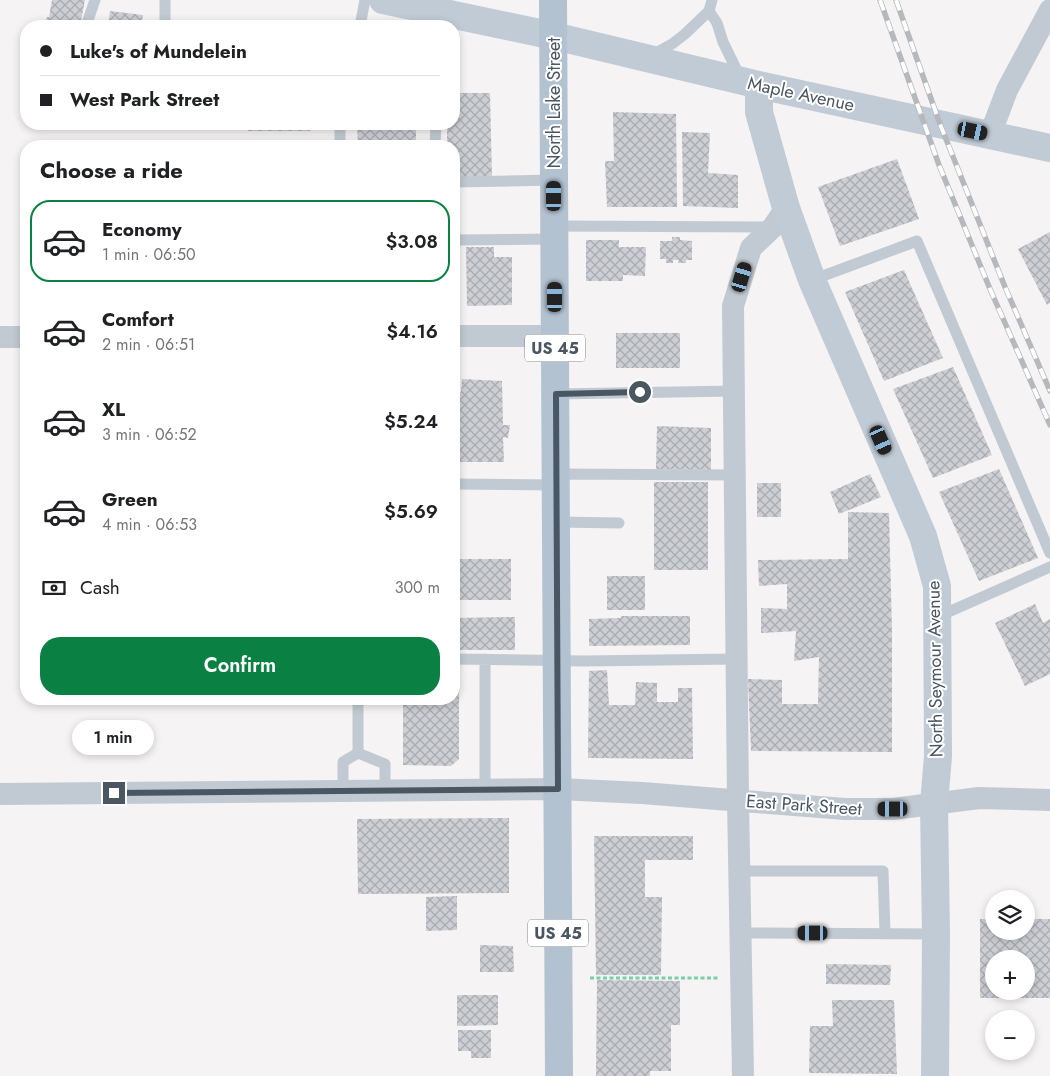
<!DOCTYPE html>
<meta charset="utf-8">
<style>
body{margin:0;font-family:Jost,sans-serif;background:#f6f6f6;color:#202124;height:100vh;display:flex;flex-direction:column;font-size:19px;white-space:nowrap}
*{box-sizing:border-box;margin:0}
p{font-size:16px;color:#757577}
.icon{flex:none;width:28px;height:28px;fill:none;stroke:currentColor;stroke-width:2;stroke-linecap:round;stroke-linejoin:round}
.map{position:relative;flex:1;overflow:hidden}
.details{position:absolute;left:20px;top:140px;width:440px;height:565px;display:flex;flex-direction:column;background:#fff;border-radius:20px;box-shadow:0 2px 8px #0003}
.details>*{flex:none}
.top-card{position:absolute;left:20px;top:20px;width:440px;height:110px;border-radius:20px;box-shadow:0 2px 8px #0003;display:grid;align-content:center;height:110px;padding:0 20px;background:#fff}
.tools{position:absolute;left:985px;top:890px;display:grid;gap:10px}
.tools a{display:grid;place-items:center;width:50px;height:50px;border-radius:50%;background:#fff;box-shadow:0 2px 8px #0003;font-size:25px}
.end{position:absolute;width:22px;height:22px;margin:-11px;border:6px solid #4a5661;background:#fff;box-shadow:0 0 0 2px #fff}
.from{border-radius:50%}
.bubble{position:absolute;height:35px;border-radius:18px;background:#fff;box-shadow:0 2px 8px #0003;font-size:16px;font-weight:600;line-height:35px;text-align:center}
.car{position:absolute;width:15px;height:30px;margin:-15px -8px;border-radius:6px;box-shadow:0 0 4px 1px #0007;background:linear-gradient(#222 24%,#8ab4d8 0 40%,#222 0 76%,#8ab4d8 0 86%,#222 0)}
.top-card b{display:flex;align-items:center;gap:18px;height:48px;font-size:19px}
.top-card b+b{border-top:1px solid #e0e0e0}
.top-card i{width:12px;height:12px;background:#202124}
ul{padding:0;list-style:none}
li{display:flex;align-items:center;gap:15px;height:82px;margin:0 10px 8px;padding:0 10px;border:2px solid transparent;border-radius:20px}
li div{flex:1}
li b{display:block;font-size:19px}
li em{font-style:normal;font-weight:600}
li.on{border-color:#0b8043}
li>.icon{width:45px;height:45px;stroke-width:1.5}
h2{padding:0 20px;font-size:22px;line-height:60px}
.pay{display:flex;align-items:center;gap:12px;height:55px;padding:0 20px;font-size:19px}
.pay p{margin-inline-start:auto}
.cta{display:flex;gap:10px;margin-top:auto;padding:10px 20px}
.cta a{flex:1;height:58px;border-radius:20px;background:#0b8043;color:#fff;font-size:20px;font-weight:600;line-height:58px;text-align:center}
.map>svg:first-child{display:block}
</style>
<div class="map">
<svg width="1050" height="1076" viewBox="0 0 1050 1076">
<defs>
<pattern id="building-cross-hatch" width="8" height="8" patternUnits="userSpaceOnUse" patternTransform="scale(1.25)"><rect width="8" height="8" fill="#cdcfd5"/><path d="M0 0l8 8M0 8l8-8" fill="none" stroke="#a8abb0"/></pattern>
</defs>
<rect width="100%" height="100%" fill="#f5f3f3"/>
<path fill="url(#building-cross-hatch)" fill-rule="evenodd" d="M52 0H85L80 26H45L47 17H49Z
M110 11 143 15 141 26H108Z
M454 93H490L492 178H454V146H447V124H454Z
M613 112 676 114 677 207H607L605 161H614Z
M248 124H310V131H248Z
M357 124H414L416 125V146H358Z
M682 132 710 133 708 173 738 175V208L683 206Z
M168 142 202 145V146H168Z
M897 159 919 219 840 246 818 187Z
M1050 232V303L1047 305 1018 249Z
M672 237H680V240L692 241V260H686V263H678L679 260H673V263H666V259H660V241H672Z
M586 240H619V247H646L645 276 623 275V281H586Z
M466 247H494V257H512V305L467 306Z
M904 270 943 358 884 381 845 292Z
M616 333H680V368H616Z
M953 367 992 455 933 478 893 389Z
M462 379 502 381 503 425H510L508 438 503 437 504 462H454V392H461Z
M657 426 711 428V470L656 469Z
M999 469 1038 558 979 581 939 492Z
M870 474 881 497 839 514 830 492Z
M654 482H708V570H654Z
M757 483H781V517H757Z
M848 512 889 513 892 632V752L751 751 748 679 782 680V704H818L819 657 794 661 796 631 761 633V608L787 609V584L759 586 758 560 848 559Z
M454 559H511V600H454Z
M607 576H645V610H607Z
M1035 604 1043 623 1050 619V674L1025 686 995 623Z
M621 616H690V645L589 646V619L621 618Z
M515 617V650H454V618Z
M454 670H459V759L451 766 403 765V699H454Z
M607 670 609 705H635L636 682 657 683V702H678V688H692L693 759 588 758 589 671Z
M509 818V893L358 894 357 819Z
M594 836H693V860H645V897H662L661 975H596Z
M457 896V930L426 931V897Z
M980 919H994V931H1026V919H1050V998H980ZM994 959H1026V991H994Z
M480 945 513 946 514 972H480Z
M826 964 891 965 890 985 826 984Z
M597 980 680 981V1025H671V1071H650V1076H596Z
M457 995H498V1025L457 1026Z
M832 1000H894L897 1074 809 1073 810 1026H833Z
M458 1030H491V1058H471V1051H458Z"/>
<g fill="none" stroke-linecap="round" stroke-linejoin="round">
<path stroke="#7ad0a6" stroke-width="3" stroke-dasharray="4 2.5" stroke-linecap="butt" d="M590 978H720"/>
<path stroke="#c1cad2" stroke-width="11" d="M709 11 717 23 723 42 741 79
M86 26 95 0
M165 26V0
M360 26 365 0
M652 55 672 44 685 34 709 11 712 0
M340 124V146
M435 146 436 124
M454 182 554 180
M554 226 771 227
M454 240 555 239
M812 280 917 241 1050 553
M555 394 735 391
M556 474 735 475
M454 484 556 485
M556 522 619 523
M937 617 1050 567
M454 659 584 661 737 659
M485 659V790
M358 699V753
M358 753 385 764V791
M343 791V762L358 753
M740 871H883L885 933
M741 933 936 934"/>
<path stroke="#c1cad2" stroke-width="22" d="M990 135 1007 90 1050 10
M454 336H555
M0 337H26
M0 794 558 789 642 793 845 809H893L979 798 1050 800
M743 1076 738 800 733 306 751 248 773 227 786 208"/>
<path stroke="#c1cbd6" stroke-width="28" d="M383 0 554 36 759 85 1050 148
M759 85V112L786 208 812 280 923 536 937 586 938 756 934 804 936 934 935 1076"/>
<path stroke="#b3c2d1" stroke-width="28" d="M553 0 559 1076"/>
<g stroke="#b5b8bd" stroke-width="5.5">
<path id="rail" d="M880 0 939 165 990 289 1050 425
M896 0 940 124 1005 287 1050 391"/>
</g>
<use href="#rail" stroke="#fff" stroke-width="4" stroke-dasharray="11" stroke-linecap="butt"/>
</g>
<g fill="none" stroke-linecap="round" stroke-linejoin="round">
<path stroke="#4a5661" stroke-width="6" d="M114 793 558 789 556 394 640 392"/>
</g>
<g text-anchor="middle" stroke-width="4" stroke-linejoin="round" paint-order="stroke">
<g fill="#fff" stroke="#808990" stroke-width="1">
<rect x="525" y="334.5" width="60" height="27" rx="4"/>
<rect x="528" y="919.5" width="60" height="27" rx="4"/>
</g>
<g font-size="16" font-weight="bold" fill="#4a5661">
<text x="555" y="354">US 45</text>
<text x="558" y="939">US 45</text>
</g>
<g font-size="18" fill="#4a5661" stroke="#fff">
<text transform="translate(801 94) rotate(12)" y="6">Maple Avenue</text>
<text transform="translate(554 103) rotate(-90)" y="6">North Lake Street</text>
<text transform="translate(935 669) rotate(-91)" y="6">North Seymour Avenue</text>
<text transform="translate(804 805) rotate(4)" y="6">East Park Street</text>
</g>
</g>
</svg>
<div class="tools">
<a><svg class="icon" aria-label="layers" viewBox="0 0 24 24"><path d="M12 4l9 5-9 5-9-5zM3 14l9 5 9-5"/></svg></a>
<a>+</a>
<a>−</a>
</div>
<i class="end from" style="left:640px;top:392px"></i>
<i class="end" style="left:114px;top:793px"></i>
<div class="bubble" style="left:72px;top:720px;width:82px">1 min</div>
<i class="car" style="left:973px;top:131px;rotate:102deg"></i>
<i class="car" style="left:554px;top:196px;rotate:0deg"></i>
<i class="car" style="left:742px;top:277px;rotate:17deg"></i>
<i class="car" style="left:555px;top:297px;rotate:0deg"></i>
<i class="car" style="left:881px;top:440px;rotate:156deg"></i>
<i class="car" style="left:893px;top:809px;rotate:270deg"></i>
<i class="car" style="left:813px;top:933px;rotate:270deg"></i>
<div class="top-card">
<b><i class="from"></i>Luke's of Mundelein</b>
<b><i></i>West Park Street</b>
</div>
<section class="details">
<h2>Choose a ride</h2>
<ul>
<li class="on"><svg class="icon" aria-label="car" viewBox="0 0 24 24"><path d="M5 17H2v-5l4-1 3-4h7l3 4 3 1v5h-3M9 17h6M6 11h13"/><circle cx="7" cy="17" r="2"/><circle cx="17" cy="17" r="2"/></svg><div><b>Economy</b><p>1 min · 06:50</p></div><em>$3.08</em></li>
<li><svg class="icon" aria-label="car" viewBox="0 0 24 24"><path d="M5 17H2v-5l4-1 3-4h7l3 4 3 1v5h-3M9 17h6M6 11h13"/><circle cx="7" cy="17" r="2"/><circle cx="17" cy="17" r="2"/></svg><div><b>Comfort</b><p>2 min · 06:51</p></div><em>$4.16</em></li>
<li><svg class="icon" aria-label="car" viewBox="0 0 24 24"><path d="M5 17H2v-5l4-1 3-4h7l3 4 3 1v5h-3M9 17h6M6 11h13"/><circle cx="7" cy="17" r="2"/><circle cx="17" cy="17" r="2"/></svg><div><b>XL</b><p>3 min · 06:52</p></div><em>$5.24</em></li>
<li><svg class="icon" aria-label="car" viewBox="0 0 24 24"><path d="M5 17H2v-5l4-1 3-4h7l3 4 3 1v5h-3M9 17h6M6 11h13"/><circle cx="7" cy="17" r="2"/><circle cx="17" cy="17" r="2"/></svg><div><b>Green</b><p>4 min · 06:53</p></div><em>$5.69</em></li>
</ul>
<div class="pay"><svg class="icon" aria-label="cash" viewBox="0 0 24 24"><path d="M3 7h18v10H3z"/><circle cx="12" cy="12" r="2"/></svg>Cash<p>300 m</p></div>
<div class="cta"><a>Confirm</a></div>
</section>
</div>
